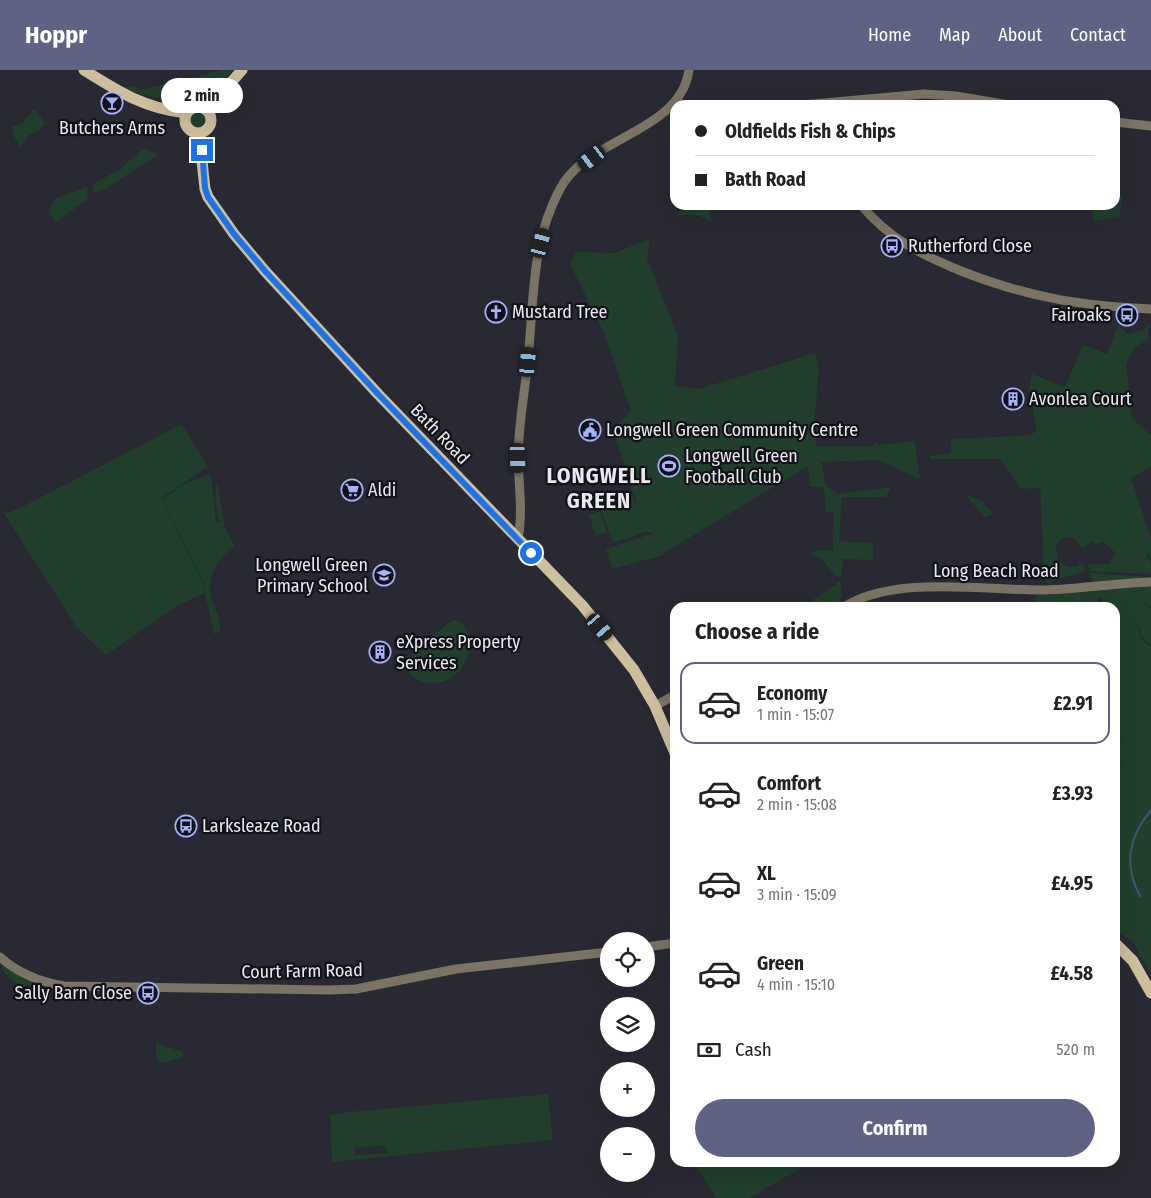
<!DOCTYPE html>
<meta charset="utf-8">
<style>
body{margin:0;font-family:"Fira Sans Condensed",sans-serif;background:#f6f6f6;color:#222;height:100vh;display:flex;flex-direction:column;font-size:19px;white-space:nowrap}
*{box-sizing:border-box;margin:0}
p{font-size:16px;color:#767676}
.icon{flex:none;width:28px;height:28px;fill:none;stroke:currentColor;stroke-width:2;stroke-linecap:round;stroke-linejoin:round}
.map{position:relative;flex:1;overflow:hidden}
.panel{position:absolute;left:670px;top:532px;width:450px;height:565px;display:flex;flex-direction:column;background:#fff;border-radius:15px;box-shadow:0 5px 20px #0002}
.panel>*{flex:none}
.top-card{position:absolute;left:670px;top:30px;width:450px;height:110px;border-radius:15px;box-shadow:0 5px 20px #0002;display:grid;align-content:center;height:110px;padding:0 25px;background:#fff}
.buttons{position:absolute;left:600px;top:862px;display:grid;gap:10px}
.buttons a{display:grid;place-items:center;width:55px;height:55px;border-radius:50%;background:#fff;box-shadow:0 5px 20px #0002;font-size:25px}
.end{position:absolute;width:22px;height:22px;margin:-11px;border:6px solid #1a73e8;background:#fff;box-shadow:0 0 0 2px #fff}
.from{border-radius:50%}
.bubble{position:absolute;height:35px;border-radius:18px;background:#fff;box-shadow:0 5px 20px #0002;font-size:16px;font-weight:700;line-height:35px;text-align:center}
.car{position:absolute;width:15px;height:30px;margin:-15px -8px;border-radius:6px;box-shadow:0 0 4px 1px #0007;background:linear-gradient(#222 24%,#8ab4d8 0 40%,#222 0 76%,#8ab4d8 0 86%,#222 0)}
.top-card b{display:flex;align-items:center;gap:18px;height:48px;font-size:19px}
.top-card b+b{border-top:1px solid #e0e0e0}
.top-card i{width:12px;height:12px;background:#222}
ul{padding:0;list-style:none}
li{display:flex;align-items:center;gap:15px;height:82px;margin:0 10px 8px;padding:0 15px;border:2px solid transparent;border-radius:15px}
li div{flex:1}
li b{display:block;font-size:19px}
li em{font-style:normal;font-weight:700}
li.current{border-color:#5e6284}
li>.icon{width:45px;height:45px;stroke-width:1.5}
h2{padding:0 25px;font-size:22px;line-height:60px}
.pay{display:flex;align-items:center;gap:12px;height:55px;padding:0 25px;font-size:19px}
.pay p{margin-inline-start:auto}
.cta{display:flex;gap:10px;margin-top:auto;padding:10px 25px}
.cta a{flex:1;height:58px;border-radius:30px;background:#5e6284;color:#fff;font-size:20px;font-weight:700;line-height:58px;text-align:center}
header{display:flex;align-items:center;gap:30px;box-sizing:border-box;height:70px;padding:0 25px;background:#5e6284;color:#fff}
header strong{font-size:24px}
nav{display:flex;gap:28px;margin-inline-start:auto;font-size:18px}
.map>svg:first-child{display:block}
</style>
<header>
<strong>Hoppr</strong>
<nav><a>Home</a><a>Map</a><a>About</a><a>Contact</a></nav>
</header>
<div class="map">
<svg width="1151" height="1128" viewBox="0 0 1151 1128">
<rect width="100%" height="100%" fill="#282933"/>
<path fill="#213f2c" fill-rule="evenodd" d="M223 0H233C227 7 221 16 213 20 187 34 147 29 121 17L136 16 137 21Z
M34 39 45 53 38 61 28 66 21 77 15 69 12 57 21 54Z
M188 50a10 10 0 1 1 20 0a10 10 0 1 1-20 0Z
M143 79H148L158 85 100 122 93 121V114L120 99Z
M87 117 88 129 56 152 49 142 54 129Z
M1115 125 1122 127 1120 146 1093 152 1092 135H1115Z
M690 135H707L712 151 696 145H677Z
M650 169 647 188 678 266 675 316 699 319 815 283 819 296 815 346 816 376H872L875 372 878 375 915 371 920 409 878 390 821 392 826 415 838 424 891 417 886 427H842L839 471 873 473V490L843 489 841 507 835 506 822 489 810 484 813 481 817 484 814 480H833L834 442H826L824 418 810 416 808 396 664 483 663 481 664 485 612 499 606 479 654 463 646 462 613 473 600 438 633 426 640 444 613 359 631 341 604 263 570 194 576 182 614 183Z
M1148 253V270L1135 277 1126 294 1132 348 1151 365V397L1131 408 1151 468V488L1148 482 1146 485 1151 493V504L1090 501 1088 494H1109L1115 485 1113 480 1102 472 1095 475 1093 471 1082 479 1073 467C1062 468 1059 469 1055 480L1058 485 1057 491 1068 497H1078L1079 494H1083L1085 501 1047 513 1044 509 1040 415V418L1021 419 1000 389H930V386L951 383V369L1031 365 1037 360 1029 318 1032 304 1065 317 1083 275 1107 284 1118 255 1128 264 1144 260Z
M180 355 185 359 208 397 161 428 204 515 205 521V515L162 429 186 413 196 433 186 413 211 404 216 452 206 453 219 452 215 426 217 411 225 458 235 476C219 486 207 506 211 526 214 538 222 549 220 561L214 564 205 523 180 534 106 585 77 558 3 442 9 443 30 433Z
M968 425 983 432 993 444 985 447 968 428Z
M600 441 607 462 596 466 589 445Z
M1090 503 1151 507V508L1094 513 1091 509Z
M840 510 842 527 839 532 843 537 800 538 835 515Z
M1151 516V537L1145 533 1151 539V575L1141 566 1140 558 1134 553 1139 559 1140 568 1151 577V904L1132 871 1115 860V824L1118 811 1115 809V697L1122 691 1115 695V668L1123 672 1115 665 1116 538 1102 537V528L1098 527 1097 537 1035 538 1036 525H1051L1088 518Z
M454 550C480 555 473 611 434 613 423 614 415 609 407 601V589L447 554Z
M3 894 32 911V914C18 918 9 909 1 898Z
M156 973 183 982V987L164 993 158 992 156 987Z
M548 1024 553 1070 332 1092 330 1045 350 1042ZM386 1075 387 1083 355 1085V1078Z
M693 1093V1092L810 1093 749 1128H717Z"/>
<g fill="none" stroke-linecap="round" stroke-linejoin="round">
<path stroke="#355a70" stroke-width="2" d="M1140 826C1123 794 1129 767 1151 740"/>
<path stroke="#7b7464" stroke-width="9" d="M802 35 924 24 956 26 1009 35
M1115 52 1151 56
M861 135C889 169 922 185 961 201 1027 227 1081 236 1151 239
M518 469C523 443 519 416 518 390 518 356 525 322 528 289 534 231 531 172 560 119 587 67 680 63 689 0
M843 538C892 504 989 521 1045 520 1080 519 1116 513 1151 512
M655 636 675 625
M646 877 675 873
M0 887C18 903 41 912 64 916L329 920 356 919 456 899 609 882"/>
<path stroke="#cdbe9d" stroke-width="11" d="M84 0C119 22 144 38 186 43
M185 50a13 13 0 1 1 26 0a13 13 0 1 1-26 0Z
M207 40 242 0
M199 63 205 119 208 127 234 164 265 201 378 324 582 535 634 600 655 636 675 683
M1115 873 1133 891 1151 923"/>
</g>
<g fill="none" stroke-linecap="round" stroke-linejoin="round">
<path stroke="#1a73e8" stroke-width="6" d="M202 80 205 118 208 127 234 164 265 201 378 324 531 483"/>
</g>
<defs>
<g id="bar-ring" transform="scale(1.125)"><circle r="9.5" fill="#111217" stroke="#a7b1fc" stroke-width="1.5"/><path d="M-6-5H6L.8 .8V4.5H3.5V6h-7V4.5H-.8V.8Z" fill="#a7b1fc"/></g>
<g id="bus-ring" transform="scale(1.125)"><circle r="9.5" fill="#111217" stroke="#a7b1fc" stroke-width="1.5"/><path d="M-5-6H5V4H4V6H2V4H-2V6H-4V4H-5ZM-3.5-4V0h7V-4ZM-3.5 1.2v1.5H-2V1.2ZM2 1.2v1.5H3.5V1.2Z" fill="#a7b1fc"/></g>
<g id="church-ring" transform="scale(1.125)"><circle r="9.5" fill="#111217" stroke="#a7b1fc" stroke-width="1.5"/><path d="M-1.2-6h2.4v3.5h3.3v2.4h-3.3V6h-2.4V-.1h-3.3v-2.4h3.3Z" fill="#a7b1fc"/></g>
<g id="building-ring" transform="scale(1.125)"><circle r="9.5" fill="#111217" stroke="#a7b1fc" stroke-width="1.5"/><path d="M-4-6H4V6H1V3H-1V6H-4ZM-2.5-4.3h1.7v1.8h-1.7ZM.8-4.3h1.7v1.8H.8ZM-2.5-1h1.7V.8h-1.7ZM.8-1h1.7V.8H.8Z" fill="#a7b1fc"/></g>
<g id="civic-ring" transform="scale(1.125)"><circle r="9.5" fill="#111217" stroke="#a7b1fc" stroke-width="1.5"/><path d="M-.6-6.5H3V-4.5H.6V-3L4-1V1h2V6H-6V1h2V-1L-.6-3ZM-1.2 2.5V6h2.4V2.5Z" fill="#a7b1fc"/></g>
<g id="stadium-ring" transform="scale(1.125)"><circle r="9.5" fill="#111217" stroke="#a7b1fc" stroke-width="1.5"/><path d="M0-5a6.5 5 0 1 0 0 10a6.5 5 0 1 0 0-10ZM-3.5-1.8h7v3.6h-7Z" fill="#a7b1fc"/></g>
<g id="supermarket-ring" transform="scale(1.125)"><circle r="9.5" fill="#111217" stroke="#a7b1fc" stroke-width="1.5"/><path d="M-6-5.5h2.5l.6 2H6L4.5 2H-2.5L-4.4-4H-6ZM-1.5 3.2a1.3 1.3 0 1 0 .1 0ZM3 3.2a1.3 1.3 0 1 0 .1 0Z" fill="#a7b1fc"/></g>
<g id="school-ring" transform="scale(1.125)"><circle r="9.5" fill="#111217" stroke="#a7b1fc" stroke-width="1.5"/><path d="M0-5L7-2L0 1L-7-2ZM-4 1L0 2.5L4 1V4Q0 6-4 4Z" fill="#a7b1fc"/></g>
</defs>
<g fill-rule="evenodd">
<use href="#bar-ring" x="112" y="33"/>
<use href="#bus-ring" x="892" y="176"/>
<use href="#church-ring" x="496" y="242"/>
<use href="#bus-ring" x="1127" y="245"/>
<use href="#building-ring" x="1013" y="329"/>
<use href="#civic-ring" x="590" y="360"/>
<use href="#stadium-ring" x="669" y="396"/>
<use href="#supermarket-ring" x="352" y="420"/>
<use href="#school-ring" x="384" y="505"/>
<use href="#building-ring" x="380" y="582"/>
<use href="#bus-ring" x="186" y="756"/>
<use href="#bus-ring" x="148" y="923"/>
</g>
<g text-anchor="middle" stroke-width="4.5" stroke-linejoin="round" paint-order="stroke">
<g font-size="18" fill="#e8e9f0" stroke="#111217" text-anchor="start">
<text x="112" y="64" text-anchor="middle">Butchers Arms</text>
<text x="908" y="182">Rutherford Close</text>
<text x="512" y="248">Mustard Tree</text>
<text x="1111" y="251" text-anchor="end">Fairoaks</text>
<text x="1029" y="335">Avonlea Court</text>
<text x="606" y="366">Longwell Green Community Centre</text>
<text x="685" y="392">Longwell Green<tspan x="685" dy="21">Football Club</tspan></text>
<text x="368" y="426">Aldi</text>
<text x="368" y="501" text-anchor="end">Longwell Green<tspan x="368" dy="21">Primary School</tspan></text>
<text x="396" y="578">eXpress Property<tspan x="396" dy="21">Services</tspan></text>
<text x="202" y="762">Larksleaze Road</text>
<text x="132" y="929" text-anchor="end">Sally Barn Close</text>
</g>
<g font-size="18" fill="#e8e9f0" stroke="#111217">
<text transform="translate(440 364) rotate(46)" y="6">Bath Road</text>
<text x="996" y="507">Long Beach Road</text>
<text transform="translate(302 901) rotate(-1)" y="6">Court Farm Road</text>
</g>
<g font-size="22" font-weight="bold" letter-spacing="1" fill="#e8e9f0" stroke="#111217">
<text x="599" y="413">LONGWELL<tspan x="599" dy="25">GREEN</tspan></text>
</g>
</g>
</svg>
<div class="buttons">
<a><svg class="icon" aria-label="locate" viewBox="0 0 24 24"><circle cx="12" cy="12" r="6"/><path d="M12 2v4M12 18v4M2 12h4M18 12h4"/></svg></a>
<a><svg class="icon" aria-label="layers" viewBox="0 0 24 24"><path d="M12 4l9 5-9 5-9-5zM3 14l9 5 9-5"/></svg></a>
<a>+</a>
<a>−</a>
</div>
<i class="end from" style="left:531px;top:483px"></i>
<i class="end" style="left:202px;top:80px"></i>
<div class="bubble" style="left:161px;top:8px;width:82px">2 min</div>
<i class="car" style="left:592px;top:88px;rotate:232deg"></i>
<i class="car" style="left:541px;top:173px;rotate:15deg"></i>
<i class="car" style="left:528px;top:292px;rotate:5deg"></i>
<i class="car" style="left:518px;top:388px;rotate:178deg"></i>
<i class="car" style="left:600px;top:557px;rotate:139deg"></i>
<div class="top-card">
<b><i class="from"></i>Oldfields Fish &amp; Chips</b>
<b><i></i>Bath Road</b>
</div>
<section class="panel">
<h2>Choose a ride</h2>
<ul>
<li class="current"><svg class="icon" aria-label="car" viewBox="0 0 24 24"><path d="M5 17H2v-5l4-1 3-4h7l3 4 3 1v5h-3M9 17h6M6 11h13"/><circle cx="7" cy="17" r="2"/><circle cx="17" cy="17" r="2"/></svg><div><b>Economy</b><p>1 min · 15:07</p></div><em>£2.91</em></li>
<li><svg class="icon" aria-label="car" viewBox="0 0 24 24"><path d="M5 17H2v-5l4-1 3-4h7l3 4 3 1v5h-3M9 17h6M6 11h13"/><circle cx="7" cy="17" r="2"/><circle cx="17" cy="17" r="2"/></svg><div><b>Comfort</b><p>2 min · 15:08</p></div><em>£3.93</em></li>
<li><svg class="icon" aria-label="car" viewBox="0 0 24 24"><path d="M5 17H2v-5l4-1 3-4h7l3 4 3 1v5h-3M9 17h6M6 11h13"/><circle cx="7" cy="17" r="2"/><circle cx="17" cy="17" r="2"/></svg><div><b>XL</b><p>3 min · 15:09</p></div><em>£4.95</em></li>
<li><svg class="icon" aria-label="car" viewBox="0 0 24 24"><path d="M5 17H2v-5l4-1 3-4h7l3 4 3 1v5h-3M9 17h6M6 11h13"/><circle cx="7" cy="17" r="2"/><circle cx="17" cy="17" r="2"/></svg><div><b>Green</b><p>4 min · 15:10</p></div><em>£4.58</em></li>
</ul>
<div class="pay"><svg class="icon" aria-label="cash" viewBox="0 0 24 24"><path d="M3 7h18v10H3z"/><circle cx="12" cy="12" r="2"/></svg>Cash<p>520 m</p></div>
<div class="cta"><a>Confirm</a></div>
</section>
</div>
